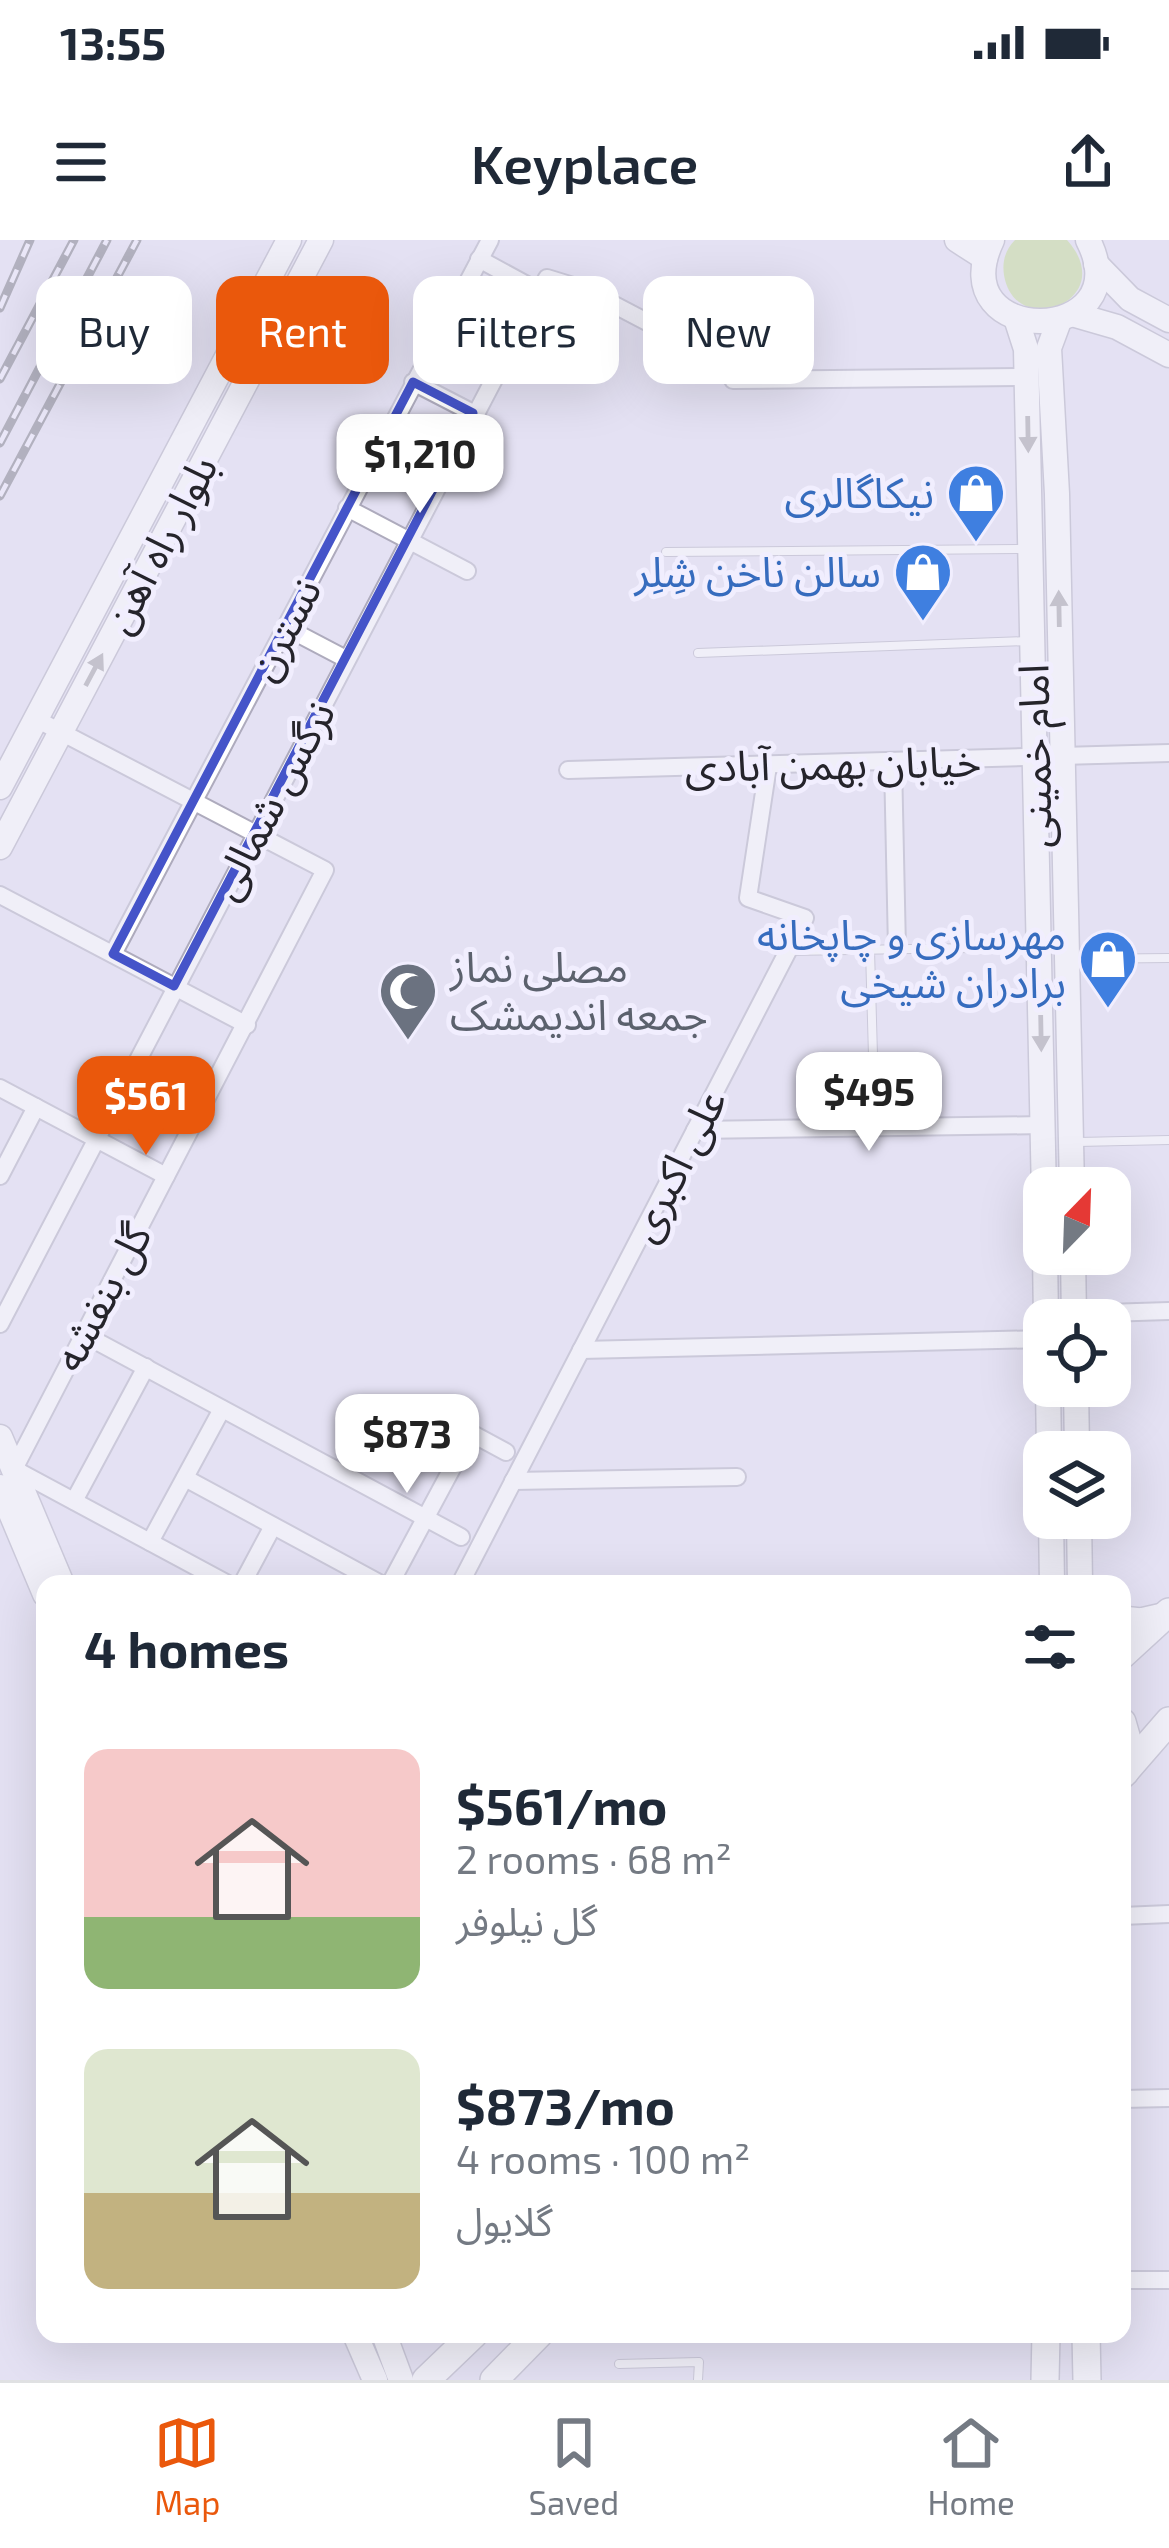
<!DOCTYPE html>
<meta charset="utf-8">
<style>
:root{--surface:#fff;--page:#f6f6f7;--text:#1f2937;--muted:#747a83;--line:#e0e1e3;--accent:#ea580c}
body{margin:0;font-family:"Exo 2","Noto Sans Arabic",sans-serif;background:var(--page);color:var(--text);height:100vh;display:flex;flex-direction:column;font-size:45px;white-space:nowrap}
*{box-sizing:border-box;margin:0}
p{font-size:39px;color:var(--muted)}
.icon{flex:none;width:66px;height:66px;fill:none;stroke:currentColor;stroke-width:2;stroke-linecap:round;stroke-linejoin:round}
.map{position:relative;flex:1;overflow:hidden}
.side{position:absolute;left:36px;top:1335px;width:1095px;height:768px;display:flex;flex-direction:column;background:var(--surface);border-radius:24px;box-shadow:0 12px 48px #0002}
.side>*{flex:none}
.guide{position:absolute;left:36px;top:36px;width:1098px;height:108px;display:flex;gap:24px}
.needle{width:78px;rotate:23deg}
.controls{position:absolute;left:1023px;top:927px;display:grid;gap:24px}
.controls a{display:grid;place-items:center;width:108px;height:108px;border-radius:24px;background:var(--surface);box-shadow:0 12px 48px #0002;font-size:60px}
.price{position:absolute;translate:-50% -102px;padding:0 27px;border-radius:24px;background:#fff;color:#222;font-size:39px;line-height:78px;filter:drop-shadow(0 3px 6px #0008)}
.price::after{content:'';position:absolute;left:50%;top:72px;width:36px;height:27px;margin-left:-18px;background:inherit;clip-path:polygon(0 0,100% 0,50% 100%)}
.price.selected{background:var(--accent);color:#fff}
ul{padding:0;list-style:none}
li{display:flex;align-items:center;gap:36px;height:300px;padding:0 48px}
li span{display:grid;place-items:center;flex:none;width:336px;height:240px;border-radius:24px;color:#555}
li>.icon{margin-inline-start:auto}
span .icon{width:144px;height:144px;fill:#fffc;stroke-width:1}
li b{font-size:51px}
h2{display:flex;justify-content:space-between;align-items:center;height:144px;padding:0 48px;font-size:51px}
.pill{padding:0 42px;border-radius:24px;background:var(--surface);box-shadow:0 12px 48px #0002;font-size:42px;line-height:108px}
.pill.selected{background:var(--accent);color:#fff}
.status{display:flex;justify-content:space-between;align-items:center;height:84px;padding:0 60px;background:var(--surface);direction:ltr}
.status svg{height:33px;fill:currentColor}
header{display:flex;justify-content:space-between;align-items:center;height:156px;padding:0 48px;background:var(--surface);font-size:54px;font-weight:600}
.menu{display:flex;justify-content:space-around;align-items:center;height:168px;border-top:3px solid var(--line);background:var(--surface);font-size:33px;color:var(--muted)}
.menu a{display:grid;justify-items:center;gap:6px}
.menu .selected{color:var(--accent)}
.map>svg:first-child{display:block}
.green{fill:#c1da8f}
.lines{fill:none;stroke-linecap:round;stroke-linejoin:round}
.lane-casing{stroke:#aeabbd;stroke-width:10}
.street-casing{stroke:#aeabbd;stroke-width:20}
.secondary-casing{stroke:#aeabbd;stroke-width:27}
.primary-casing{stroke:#aeabbd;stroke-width:30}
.lane{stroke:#fff;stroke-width:8}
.street{stroke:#fff;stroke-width:16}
.secondary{stroke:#fff;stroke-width:24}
.primary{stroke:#fff;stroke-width:27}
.rail-casing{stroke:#777581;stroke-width:9}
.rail{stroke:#f1eefe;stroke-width:4.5;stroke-dasharray:14;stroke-linecap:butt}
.oneway{fill:#9d9ca0}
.marked{fill:none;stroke:#4554c9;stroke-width:9;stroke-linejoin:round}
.labels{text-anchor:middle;stroke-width:10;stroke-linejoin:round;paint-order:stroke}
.shop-label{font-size:42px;fill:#366cbe;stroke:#f1eefe;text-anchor:end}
.street-label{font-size:42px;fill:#25242b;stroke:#f1eefe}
.worship-label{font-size:42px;fill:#5b616d;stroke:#f1eefe;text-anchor:start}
</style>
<div class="status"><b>13:55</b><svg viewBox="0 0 49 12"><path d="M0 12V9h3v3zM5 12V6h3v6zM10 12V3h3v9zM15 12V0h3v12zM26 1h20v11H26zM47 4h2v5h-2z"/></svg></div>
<header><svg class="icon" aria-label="menu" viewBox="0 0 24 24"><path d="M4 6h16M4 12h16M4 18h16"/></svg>Keyplace<svg class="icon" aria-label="share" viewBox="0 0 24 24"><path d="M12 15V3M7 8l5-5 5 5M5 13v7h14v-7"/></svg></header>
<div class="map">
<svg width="1169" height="2140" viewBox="0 0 1169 2140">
<rect width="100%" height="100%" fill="#e4e1f3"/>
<path class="green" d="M 1015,0 L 1067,0 C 1121,60 1015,102 1004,35 C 1002,22 1005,10 1015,0 Z"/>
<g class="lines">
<g class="lane-casing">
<g id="lane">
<polyline points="666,312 1025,309"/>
<polyline points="698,413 1027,401"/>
<polyline points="870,710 875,886"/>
<polyline points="790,711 1033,707"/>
<polyline points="1074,719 1169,718"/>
<polyline points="1078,902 1169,900"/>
<polyline points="619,2124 699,2122 698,2140"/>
</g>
</g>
<g class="street-casing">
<g id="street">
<polyline points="479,19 538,51"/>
<polyline points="733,140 1027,137"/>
<polyline points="413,142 473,173"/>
<polyline points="347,268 467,331"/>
<polyline points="285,387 346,419"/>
<polyline points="36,479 325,630 14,1229 228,1344"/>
<polyline points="893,522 897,709"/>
<polyline points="568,530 1169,513"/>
<polyline points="0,655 247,785"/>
<polyline points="113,714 490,0"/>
<polyline points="0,848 166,936"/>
<polyline points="695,890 1043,885"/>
<polyline points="0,936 36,867"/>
<polyline points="1074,1074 1169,1071"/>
<polyline points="0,1084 547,38 586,50 708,114"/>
<polyline points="83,1094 461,1297"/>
<polyline points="581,1110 1044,1099"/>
<polyline points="419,1165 506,1212"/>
<polyline points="185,1238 381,1344"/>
<polyline points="513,1241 737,1237"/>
<polyline points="74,1261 146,1127"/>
<polyline points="150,1302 222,1169"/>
<polyline points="242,1344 273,1286"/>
<polyline points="390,1344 471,1193"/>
<polyline points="460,1344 805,678 748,658 768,526"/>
<polyline points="1122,1676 1169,1674"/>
<polyline points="1122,1859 1169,1858"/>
<polyline points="1122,2040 1169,2040"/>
</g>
</g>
<g class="secondary-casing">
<g id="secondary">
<polyline points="957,0 985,18"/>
<path d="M 992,0 C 940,110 1142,106 1088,0"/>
<polyline points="1096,24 1130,59 1169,80"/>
<polyline points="1072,74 1117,87 1169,115"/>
<polyline points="1016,78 1026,109 1044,955"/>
<polyline points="1059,81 1049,108 1057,254 1072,948"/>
<polyline points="0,547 289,0"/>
<polyline points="0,607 321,0"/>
<polyline points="1045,1014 1046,1080"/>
<polyline points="1073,1014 1074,1080"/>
<polyline points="1048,1146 1049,1212"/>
<polyline points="1076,1146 1077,1212"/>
<polyline points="0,1197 62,1344"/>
<polyline points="0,1247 45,1354"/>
<polyline points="1051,1278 1052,1344"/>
<polyline points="1079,1278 1080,1344"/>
<polyline points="355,2094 375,2140"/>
<polyline points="384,2094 401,2140"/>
</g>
</g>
<g class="primary-casing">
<g id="primary">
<polyline points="1122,1380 1141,1382 1163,1377"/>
<polyline points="1122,1415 1169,1372"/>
<polyline points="1122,1482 1130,1510 1125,1532"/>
<polyline points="1122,1535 1169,1481"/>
<polyline points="1086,2094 1087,2140"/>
<polyline points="426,2140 474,2094"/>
<polyline points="494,2140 539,2094"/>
<polyline points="1045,2140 1046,2094"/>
</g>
</g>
<use href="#lane" class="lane"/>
<use href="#street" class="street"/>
<use href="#secondary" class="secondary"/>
<use href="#primary" class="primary"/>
<g class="rail-casing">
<g id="rail">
<polyline points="0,68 30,0"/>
<polyline points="0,139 74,0"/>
<polyline points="0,203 107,0"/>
<polyline points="0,256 137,0"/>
</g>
</g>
<use href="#rail" class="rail"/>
</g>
<defs><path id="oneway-solid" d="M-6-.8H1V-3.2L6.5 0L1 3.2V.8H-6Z" transform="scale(3)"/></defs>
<g class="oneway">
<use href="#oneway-solid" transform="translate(1028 194) rotate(89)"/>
<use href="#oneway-solid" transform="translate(1059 369) rotate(-91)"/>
<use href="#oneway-solid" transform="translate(94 430) rotate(-62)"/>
<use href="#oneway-solid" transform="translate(1041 793) rotate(89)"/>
</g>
<path d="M0 0H1169V2140H0ZM 413,142 L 473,173 L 174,746 L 113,714 Z" fill="#e4e1f3" fill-opacity=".55" fill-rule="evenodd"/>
<path class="marked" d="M 413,142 L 473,173 L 174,746 L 113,714 Z"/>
<defs>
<g id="shop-pin" transform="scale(3)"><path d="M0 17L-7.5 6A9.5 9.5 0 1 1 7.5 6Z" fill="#3f7fe0" stroke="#f1eefe"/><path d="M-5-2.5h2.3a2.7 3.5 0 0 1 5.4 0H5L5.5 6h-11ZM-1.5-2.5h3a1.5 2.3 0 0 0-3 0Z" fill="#fff"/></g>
<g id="mosque-pin" transform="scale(3)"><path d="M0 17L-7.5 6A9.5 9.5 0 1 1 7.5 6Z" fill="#6b7280" stroke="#f1eefe"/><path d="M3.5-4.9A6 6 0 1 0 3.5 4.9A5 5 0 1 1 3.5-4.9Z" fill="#fff"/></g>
</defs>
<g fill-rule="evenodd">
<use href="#shop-pin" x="976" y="253"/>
<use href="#shop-pin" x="923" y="332"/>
<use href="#shop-pin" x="1108" y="719"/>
<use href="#mosque-pin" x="408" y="751"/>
</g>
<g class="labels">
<g class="shop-label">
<text x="934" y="268">نیکاگالری</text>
<text x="881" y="347">سالن ناخن شِلِر</text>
<text x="1066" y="710">مهرسازی و چاپخانه<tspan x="1066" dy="48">برادران شیخی</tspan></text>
</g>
<g class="street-label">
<text transform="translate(160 304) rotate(-62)" y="15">بلوار راه آهن</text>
<text transform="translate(284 389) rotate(-62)" y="15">نسترن</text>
<text transform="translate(1035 516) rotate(-91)" y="15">امام خمینی</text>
<text transform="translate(833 524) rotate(-1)" y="15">خیابان بهمن آبادی</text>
<text transform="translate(272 560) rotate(-62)" y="15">نرگس شمالی</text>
<text transform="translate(677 925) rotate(-63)" y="15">علی اکبری</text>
<text transform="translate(102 1057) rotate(-62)" y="15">گل بنفشه</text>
</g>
<g class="worship-label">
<text x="450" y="742">مصلی نماز<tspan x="450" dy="48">جمعه اندیمشک</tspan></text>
</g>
</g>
</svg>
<div class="controls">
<a><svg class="needle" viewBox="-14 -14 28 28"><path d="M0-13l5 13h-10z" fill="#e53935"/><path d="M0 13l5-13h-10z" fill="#747a83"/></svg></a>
<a><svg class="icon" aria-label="locate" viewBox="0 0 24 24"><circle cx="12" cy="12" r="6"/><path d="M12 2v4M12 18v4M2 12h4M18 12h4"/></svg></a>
<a><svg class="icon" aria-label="layers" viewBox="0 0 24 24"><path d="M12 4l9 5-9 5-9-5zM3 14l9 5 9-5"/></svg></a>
</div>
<b class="price" style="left:420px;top:276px">$1,210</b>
<b class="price" style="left:869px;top:914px">$495</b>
<b class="price selected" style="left:146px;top:918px">$561</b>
<b class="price" style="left:407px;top:1256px">$873</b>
<div class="guide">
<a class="pill">Buy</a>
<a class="pill selected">Rent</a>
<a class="pill">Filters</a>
<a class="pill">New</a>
</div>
<section class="side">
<h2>4 homes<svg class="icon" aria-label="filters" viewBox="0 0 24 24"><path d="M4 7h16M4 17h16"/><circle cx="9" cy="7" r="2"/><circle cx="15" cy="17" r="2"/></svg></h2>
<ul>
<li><span style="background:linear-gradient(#f6c9c9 70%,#8fb573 0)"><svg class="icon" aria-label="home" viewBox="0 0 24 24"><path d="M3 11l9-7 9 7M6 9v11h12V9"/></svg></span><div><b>$561/mo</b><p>2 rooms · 68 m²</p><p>گل نیلوفر</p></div></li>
<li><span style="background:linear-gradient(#dfe7d0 60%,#c2b280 0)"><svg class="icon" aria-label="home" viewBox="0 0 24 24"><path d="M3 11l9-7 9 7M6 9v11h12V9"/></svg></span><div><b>$873/mo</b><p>4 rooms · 100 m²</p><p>گلایول</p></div></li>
</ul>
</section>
</div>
<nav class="menu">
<a class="selected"><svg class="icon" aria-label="map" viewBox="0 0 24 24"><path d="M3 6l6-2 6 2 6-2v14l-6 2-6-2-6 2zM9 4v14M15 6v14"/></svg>Map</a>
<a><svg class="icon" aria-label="saved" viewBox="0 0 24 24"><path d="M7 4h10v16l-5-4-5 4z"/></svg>Saved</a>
<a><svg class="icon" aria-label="home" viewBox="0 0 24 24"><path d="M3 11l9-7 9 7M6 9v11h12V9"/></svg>Home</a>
</nav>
